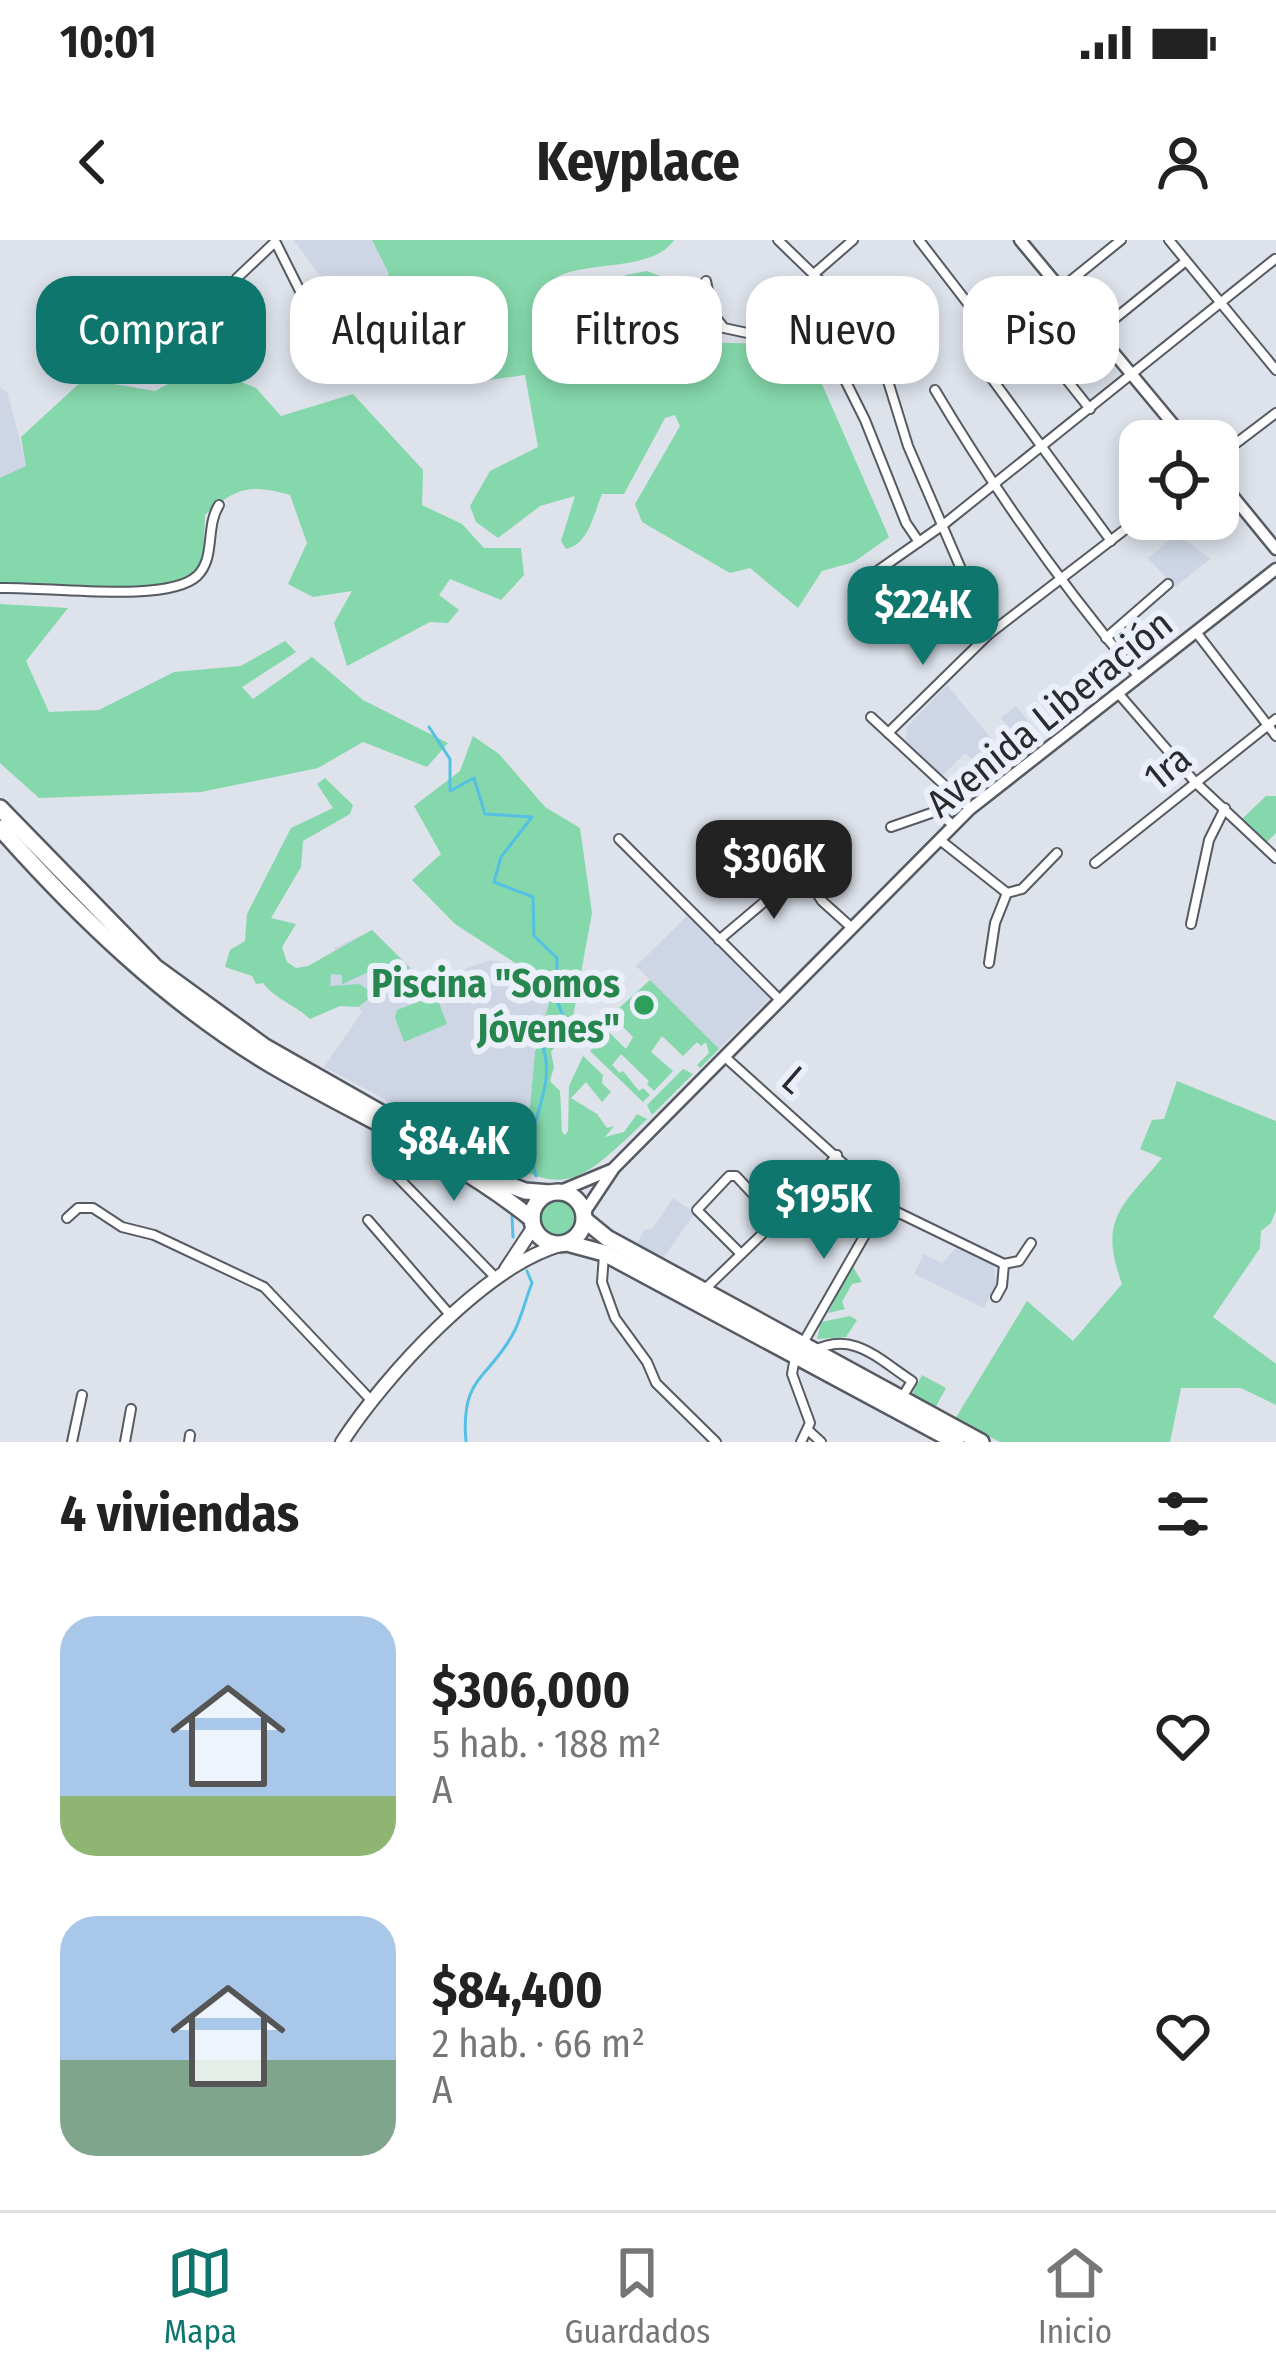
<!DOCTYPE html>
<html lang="es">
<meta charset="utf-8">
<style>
:root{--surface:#fff;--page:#f6f6f6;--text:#222;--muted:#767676;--line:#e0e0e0;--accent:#0f766e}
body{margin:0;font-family:"Fira Sans Condensed",sans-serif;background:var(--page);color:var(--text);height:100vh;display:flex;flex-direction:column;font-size:45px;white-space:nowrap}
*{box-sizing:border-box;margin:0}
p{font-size:39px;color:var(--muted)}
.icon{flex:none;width:66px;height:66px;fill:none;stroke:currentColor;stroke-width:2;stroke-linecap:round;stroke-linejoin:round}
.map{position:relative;height:1202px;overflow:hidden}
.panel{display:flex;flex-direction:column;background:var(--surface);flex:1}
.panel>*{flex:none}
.banner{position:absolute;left:36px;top:36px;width:1206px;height:108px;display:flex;gap:24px}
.tools{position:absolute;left:1119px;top:180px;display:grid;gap:24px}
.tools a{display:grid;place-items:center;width:120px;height:120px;border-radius:24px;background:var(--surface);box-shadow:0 6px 18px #0003;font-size:60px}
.price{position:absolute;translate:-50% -102px;padding:0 27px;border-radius:24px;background:var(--accent);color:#fff;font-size:39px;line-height:78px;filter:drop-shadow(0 3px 6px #0008)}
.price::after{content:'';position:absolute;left:50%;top:72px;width:36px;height:27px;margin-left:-18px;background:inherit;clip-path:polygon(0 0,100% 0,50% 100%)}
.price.current{background:#222;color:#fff}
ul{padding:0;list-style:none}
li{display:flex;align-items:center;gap:36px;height:300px;padding:0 60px}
li span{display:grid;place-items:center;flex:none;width:336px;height:240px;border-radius:36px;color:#555}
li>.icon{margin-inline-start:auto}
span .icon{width:144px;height:144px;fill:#fffc;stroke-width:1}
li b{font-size:51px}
h2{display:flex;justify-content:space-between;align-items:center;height:144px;padding:0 60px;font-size:51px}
.tag{padding:0 42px;border-radius:36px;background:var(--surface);box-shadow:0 6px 18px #0003;font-size:42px;line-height:108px}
.tag.current{background:var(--accent);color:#fff}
.status{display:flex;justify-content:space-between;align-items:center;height:84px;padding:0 60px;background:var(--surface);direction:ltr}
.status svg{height:33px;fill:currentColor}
header{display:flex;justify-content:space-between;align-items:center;height:156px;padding:0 60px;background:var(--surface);font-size:54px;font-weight:700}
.tabs{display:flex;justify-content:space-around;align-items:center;height:168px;border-top:3px solid var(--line);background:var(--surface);font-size:33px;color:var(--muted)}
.tabs a{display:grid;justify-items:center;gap:6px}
.tabs .current{color:var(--accent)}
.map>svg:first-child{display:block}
.built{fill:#ced6e5}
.green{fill:#85d8ab}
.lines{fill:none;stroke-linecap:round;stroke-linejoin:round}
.stream{stroke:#54c1e4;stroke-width:3}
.street-casing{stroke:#565a62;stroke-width:12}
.secondary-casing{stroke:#565a62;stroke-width:15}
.primary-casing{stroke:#565a62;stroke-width:16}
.highway-casing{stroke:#565a62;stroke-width:20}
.street{stroke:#fff;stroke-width:8}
.secondary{stroke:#fff;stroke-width:10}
.primary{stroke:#fff;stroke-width:12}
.highway{stroke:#fff;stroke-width:15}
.leisure-dot{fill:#2e9e5b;stroke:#eaeff9;stroke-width:4.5}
.labels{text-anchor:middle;stroke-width:12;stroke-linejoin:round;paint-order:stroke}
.street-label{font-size:39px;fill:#292b2f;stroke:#eaeff9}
.leisure-label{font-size:39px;font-weight:bold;fill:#27864d;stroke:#eaeff9;text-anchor:end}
</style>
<div class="status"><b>10:01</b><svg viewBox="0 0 49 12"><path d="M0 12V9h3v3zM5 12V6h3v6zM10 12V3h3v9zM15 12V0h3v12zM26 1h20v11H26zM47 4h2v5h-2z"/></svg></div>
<header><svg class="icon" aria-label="back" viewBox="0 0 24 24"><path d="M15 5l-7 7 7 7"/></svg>Keyplace<svg class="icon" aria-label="person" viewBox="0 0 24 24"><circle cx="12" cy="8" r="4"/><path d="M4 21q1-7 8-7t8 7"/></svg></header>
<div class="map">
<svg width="1276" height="1202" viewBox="0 0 1276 1202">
<rect width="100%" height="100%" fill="#dde2eb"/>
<g class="built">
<polygon points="294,0 372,0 389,34 346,73"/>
<polygon points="0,148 7,152 27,226 0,238"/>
<polygon points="1177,294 1210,319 1175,347 1148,318"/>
<polygon points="947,445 1015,527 995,542 965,513 941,537 905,503 907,487"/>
<polygon points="1016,466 1045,502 1031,514 1001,478"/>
<polygon points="688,675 771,757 719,809 636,726"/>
<polygon points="372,690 426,742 491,720 520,726 549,763 535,812 529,877 467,903 324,827 362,772 342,747 330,746 330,734 341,735 334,708"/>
<polygon points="673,958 695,973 661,1021 635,1007 644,990 653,988"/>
<polygon points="959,1005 994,1024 996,1044 984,1068 914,1034 924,1014 942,1023"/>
</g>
<g class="green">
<path d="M 372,0 L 674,0 C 654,31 589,21 559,36 C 556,37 547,48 545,50 L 548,70 L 572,74 L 603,69 L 626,35 L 647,31 L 670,40 L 657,59 L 633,69 L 633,80 L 648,101 L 778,104 L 811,119 L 889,297 L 854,322 L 822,331 L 798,368 L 750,328 L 730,333 L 642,282 L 635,264 L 680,186 L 675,175 L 665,178 L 624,254 L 602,254 C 593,275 589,304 566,309 L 561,301 L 575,256 L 540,266 L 498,298 L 476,282 L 470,266 L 490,231 L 538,207 L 525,135 L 475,142 L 457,84 L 375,87 L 346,73 L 389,34 Z"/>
<path d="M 201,126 L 256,148 L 281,176 L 353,154 L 423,230 L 422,265 L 462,284 L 484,308 L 521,308 L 524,335 L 501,360 L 450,339 L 439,355 L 459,370 L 448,383 L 430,382 L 347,426 L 334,383 L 352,351 L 313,357 L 288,344 L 307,303 L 290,255 C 251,244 236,247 205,275 L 203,323 C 170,367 51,342 0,345 L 0,238 L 26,226 L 21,197 L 84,139 L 155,151 Z"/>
<polygon points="0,364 68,368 26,421 49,472 99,470 174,432 241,426 285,401 296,412 242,447 253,459 312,417 363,460 448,503 427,527 363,502 318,528 201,552 39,558 0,523"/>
<path d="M 473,496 L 499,514 L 545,567 L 580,588 L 592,673 L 572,782 L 551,812 L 554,827 L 550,841 L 560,851 L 562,892 L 565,895 L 568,891 L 569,846 L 583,816 L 603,835 L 602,843 L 611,852 L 602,862 L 586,842 L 571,858 L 597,874 L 607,888 L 614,886 L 605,897 L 624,892 L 637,874 L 647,879 C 567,957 564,954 467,903 L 529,877 L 535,812 L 549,763 L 520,726 L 455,684 L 412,640 L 441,614 L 414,566 L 460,531 Z"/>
<path d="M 325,538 L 353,565 L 350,574 L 303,601 L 301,627 L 271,678 L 296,684 L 282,707 L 287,722 L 296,728 L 308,726 L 372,690 L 410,728 L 403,732 L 387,724 L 342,744 L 342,735 L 331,734 L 330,746 L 359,744 L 375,754 L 358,767 L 340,766 L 310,779 C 295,765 275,759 263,743 L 256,744 L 252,736 L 225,727 L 230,710 L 245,701 L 247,674 L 291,588 L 333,568 L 317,544 Z"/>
<polygon points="1266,556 1276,556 1276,593 1267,602 1242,579"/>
<polygon points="650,740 719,809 700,828 697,825 709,813 706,802 701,806 697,802 683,816 662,796 651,812 673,831 654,851 647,844 649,841 621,814 612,825 620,833 623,831 639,851 643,848 650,855 643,862 590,811 608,791 626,809 633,797 614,778 585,801 579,790 609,768 618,769"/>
<polygon points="436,755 447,784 404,802 395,778 397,770"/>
<polygon points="683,829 693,834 652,875 647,865"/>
<path d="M 1177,841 L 1276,881 L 1276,970 L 1271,983 L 1261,991 L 1260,1008 L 1213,1077 L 1276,1124 L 1276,1165 L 1241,1148 L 1181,1148 L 1170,1202 L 1000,1202 L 955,1179 L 1027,1061 L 1073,1101 L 1122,1044 C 1098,978 1122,967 1162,918 L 1140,909 L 1152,880 L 1164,879 Z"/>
<circle cx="558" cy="978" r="21"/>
<polygon points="852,1025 862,1042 852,1044 842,1062 845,1069 828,1073"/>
<polygon points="850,1076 857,1080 846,1097 817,1099 821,1082"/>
<polygon points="922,1135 946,1148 934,1170 910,1158"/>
</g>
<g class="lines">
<g class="stream">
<path d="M 429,487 L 450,519 L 450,551 L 474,538 L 485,574 L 532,577 L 501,617 L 494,642 L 533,657 L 534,696 L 557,718 L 556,758 L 564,779 L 543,807 C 558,855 519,885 536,936"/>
<polyline points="512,976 513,997"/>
<path d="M 466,1202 C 460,1134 490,1140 515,1090 C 522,1075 526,1058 532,1043 L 527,1031"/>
</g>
<g class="street-casing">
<g id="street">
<polyline points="778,0 843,63 883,125 908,206 989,394"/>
<polyline points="919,0 996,100"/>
<polyline points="1169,0 1276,130"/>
<polyline points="275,1 301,53"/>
<polyline points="815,33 853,0"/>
<polyline points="706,41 713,74 724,88 789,102 841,132 865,180 906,283 919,302"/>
<polyline points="232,49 237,38 274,3"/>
<polyline points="1020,81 1090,169"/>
<polyline points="1097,93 1186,21"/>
<path d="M 935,150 C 995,251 1063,347 1139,437"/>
<polyline points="1218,217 1276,173"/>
<polyline points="1111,301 976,117 1121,0"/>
<polyline points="873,334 943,285 1275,19"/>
<path d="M 0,348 C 44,346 167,364 197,336 C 216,318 205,287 219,265"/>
<polyline points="1196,392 1276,496"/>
<polyline points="1106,398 1168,344"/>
<polyline points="1118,453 1195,542 1276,618"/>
<polyline points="871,477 970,569"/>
<polyline points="888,493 989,394 1140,278"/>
<polyline points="891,587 937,571 954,586"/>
<polyline points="619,599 781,761"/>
<polyline points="940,600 1007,653"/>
<polyline points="791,614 822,661 852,688"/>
<polyline points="1095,623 1276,479"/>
<polyline points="1191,684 1209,600 1225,568"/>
<polyline points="719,700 802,630"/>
<polyline points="989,723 995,683 1007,653 1022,649 1057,613"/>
<polyline points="725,817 897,972 1004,1024"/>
<polyline points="393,893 381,920 496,1038"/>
<polyline points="67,978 78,968 93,968 122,987 154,995 264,1047 370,1159"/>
<polyline points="368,980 451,1076"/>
<polyline points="741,1014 697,970 729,936 736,936 777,980"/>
<polyline points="604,1015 602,1042 615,1078 647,1122 656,1143 716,1202"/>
<polyline points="704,1050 810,948 837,915"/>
<polyline points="996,1057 1002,1046 1004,1024 1019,1021 1031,1003"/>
<path d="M 813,1111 C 853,1090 878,1119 912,1141 L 901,1159"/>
<polyline points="809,1191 821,1202"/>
<polyline points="72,1202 82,1155"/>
<polyline points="125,1202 131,1169"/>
<polyline points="189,1202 190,1195"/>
<polyline points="801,1202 810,1183 792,1134 795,1117 885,960"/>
</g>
</g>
<g class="secondary-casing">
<g id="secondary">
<polyline points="1020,0 1187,201"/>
<polyline points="1218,238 1276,309"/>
<polyline points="558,952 611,930"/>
<polyline points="584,973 614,928 970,569 1276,329"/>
</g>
</g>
<g class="primary-casing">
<g id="primary">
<polyline points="506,1029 533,988"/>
<path d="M 342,1202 C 385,1136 484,1027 560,1005"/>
</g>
</g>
<g class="highway-casing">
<g id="highway">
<polyline points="0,568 155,727 265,807 504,943 525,951 550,953"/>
<path d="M 0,588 C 79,677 168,763 270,824 C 356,875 453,915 532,979"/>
<circle cx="558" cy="978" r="26"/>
<polyline points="585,980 607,998 981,1202"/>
<polyline points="567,1003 604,1013 956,1202"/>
</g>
</g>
<use href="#street" class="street"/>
<use href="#secondary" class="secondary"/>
<use href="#primary" class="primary"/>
<use href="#highway" class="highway"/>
</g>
<circle class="leisure-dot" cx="644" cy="765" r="12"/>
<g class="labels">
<g class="street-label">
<text transform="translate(1049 473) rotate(-39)" y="14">Avenida Liberación</text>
<text transform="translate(1167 527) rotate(-39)" y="14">1ra</text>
<text transform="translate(795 839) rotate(41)" y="14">L</text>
</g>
<g class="leisure-label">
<text x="620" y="757">Piscina "Somos<tspan x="620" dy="45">Jóvenes"</tspan></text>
</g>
</g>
</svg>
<div class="tools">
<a><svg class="icon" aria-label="locate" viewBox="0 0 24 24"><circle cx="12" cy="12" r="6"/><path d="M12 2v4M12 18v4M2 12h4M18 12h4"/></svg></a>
</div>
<b class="price" style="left:923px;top:428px">$224K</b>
<b class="price current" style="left:774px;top:682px">$306K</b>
<b class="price" style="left:454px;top:964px">$84.4K</b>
<b class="price" style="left:824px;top:1022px">$195K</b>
<div class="banner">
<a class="tag current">Comprar</a>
<a class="tag">Alquilar</a>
<a class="tag">Filtros</a>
<a class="tag">Nuevo</a>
<a class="tag">Piso</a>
</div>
</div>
<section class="panel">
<h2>4 viviendas<svg class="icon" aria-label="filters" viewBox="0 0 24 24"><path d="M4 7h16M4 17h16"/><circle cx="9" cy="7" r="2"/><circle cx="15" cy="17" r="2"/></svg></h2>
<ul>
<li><span style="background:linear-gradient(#a9c7e8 75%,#8fb573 0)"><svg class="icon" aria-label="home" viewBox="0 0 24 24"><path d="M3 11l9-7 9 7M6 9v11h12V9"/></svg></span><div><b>$306,000</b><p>5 hab. · 188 m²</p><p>A</p></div><svg class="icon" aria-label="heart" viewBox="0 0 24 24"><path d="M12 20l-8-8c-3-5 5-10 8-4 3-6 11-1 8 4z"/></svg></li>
<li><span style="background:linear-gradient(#a9c7e8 60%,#7fa58c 0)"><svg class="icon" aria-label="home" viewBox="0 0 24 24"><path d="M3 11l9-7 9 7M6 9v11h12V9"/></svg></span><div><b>$84,400</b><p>2 hab. · 66 m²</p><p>A</p></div><svg class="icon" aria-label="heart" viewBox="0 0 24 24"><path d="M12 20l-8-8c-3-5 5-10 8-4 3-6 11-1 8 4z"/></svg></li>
</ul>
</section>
<nav class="tabs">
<a class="current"><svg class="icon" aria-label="map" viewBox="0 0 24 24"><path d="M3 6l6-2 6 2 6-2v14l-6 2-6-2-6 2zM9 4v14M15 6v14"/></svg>Mapa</a>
<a><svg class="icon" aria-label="saved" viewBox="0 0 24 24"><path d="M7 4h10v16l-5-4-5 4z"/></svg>Guardados</a>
<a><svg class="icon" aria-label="home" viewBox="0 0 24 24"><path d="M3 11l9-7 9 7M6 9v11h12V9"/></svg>Inicio</a>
</nav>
